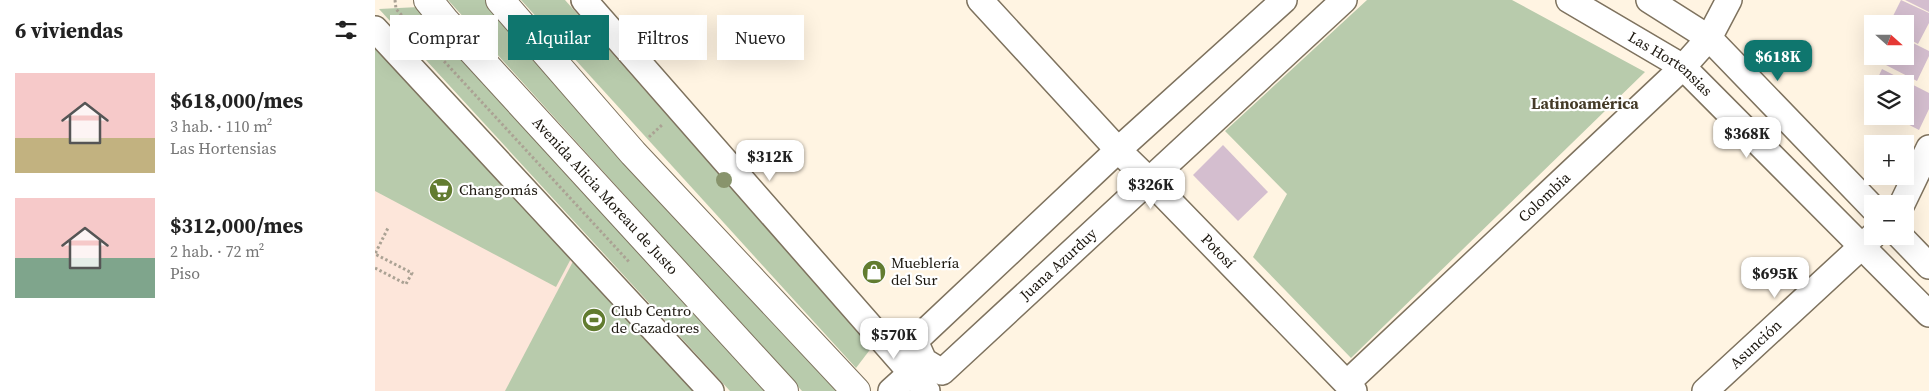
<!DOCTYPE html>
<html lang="es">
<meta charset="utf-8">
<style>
:root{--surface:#fff;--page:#f2f2f2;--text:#222;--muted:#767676;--accent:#0f766e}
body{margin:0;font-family:"Source Serif 4",serif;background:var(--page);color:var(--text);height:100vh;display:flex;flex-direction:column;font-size:19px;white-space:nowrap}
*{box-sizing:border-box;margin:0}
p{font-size:16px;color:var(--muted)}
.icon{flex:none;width:28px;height:28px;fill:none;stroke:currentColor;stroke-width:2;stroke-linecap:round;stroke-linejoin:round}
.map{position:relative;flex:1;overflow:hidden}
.side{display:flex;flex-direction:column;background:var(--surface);width:375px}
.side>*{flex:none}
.banner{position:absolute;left:15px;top:15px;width:475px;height:45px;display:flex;gap:10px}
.needle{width:32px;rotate:111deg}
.controls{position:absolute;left:1489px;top:15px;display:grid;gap:10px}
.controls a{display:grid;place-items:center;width:50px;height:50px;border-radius:0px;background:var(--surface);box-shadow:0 5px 20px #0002;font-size:25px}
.price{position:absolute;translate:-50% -42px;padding:0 11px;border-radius:10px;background:#fff;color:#222;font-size:16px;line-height:32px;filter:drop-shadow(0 1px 2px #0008)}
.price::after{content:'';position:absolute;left:50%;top:30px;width:15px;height:11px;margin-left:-8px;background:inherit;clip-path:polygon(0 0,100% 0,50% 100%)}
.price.current{background:var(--accent);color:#fff}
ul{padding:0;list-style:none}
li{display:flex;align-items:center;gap:15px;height:125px;padding:0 15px}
li span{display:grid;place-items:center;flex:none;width:140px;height:100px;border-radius:0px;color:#555}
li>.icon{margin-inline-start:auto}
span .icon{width:60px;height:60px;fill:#fffc;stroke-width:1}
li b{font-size:21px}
h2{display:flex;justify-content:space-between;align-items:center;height:60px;padding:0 15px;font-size:21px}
.chip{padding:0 18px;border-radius:0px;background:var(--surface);box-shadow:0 5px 20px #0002;font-size:18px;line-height:45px}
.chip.current{background:var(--accent);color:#fff}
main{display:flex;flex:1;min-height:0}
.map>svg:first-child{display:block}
.commercial{fill:#fde6da}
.green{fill:#b8cbac}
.building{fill:#d4becf}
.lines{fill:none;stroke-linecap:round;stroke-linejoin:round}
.minor-casing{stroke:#7e725e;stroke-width:28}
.primary-casing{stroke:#7e725e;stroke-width:30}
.path{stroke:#aba294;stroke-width:3;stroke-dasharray:2.5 2.5;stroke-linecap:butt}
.minor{stroke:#fff;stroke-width:25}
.primary{stroke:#fff;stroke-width:28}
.tree{fill:#88946c}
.labels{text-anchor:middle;stroke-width:4.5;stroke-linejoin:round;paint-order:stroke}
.street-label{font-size:15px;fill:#1b160e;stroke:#fff}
.poi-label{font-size:15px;fill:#1b160e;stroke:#fff;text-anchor:start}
.neighbourhood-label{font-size:16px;font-weight:bold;fill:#453b28;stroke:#fff}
</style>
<main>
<section class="side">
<h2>6 viviendas<svg class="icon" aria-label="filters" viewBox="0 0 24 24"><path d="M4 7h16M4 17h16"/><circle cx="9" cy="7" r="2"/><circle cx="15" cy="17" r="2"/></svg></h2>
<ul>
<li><span style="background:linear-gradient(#f6c9c9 65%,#c2b280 0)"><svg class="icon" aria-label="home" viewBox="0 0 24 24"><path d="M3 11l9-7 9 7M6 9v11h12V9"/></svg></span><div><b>$618,000/mes</b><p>3 hab. · 110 m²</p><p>Las Hortensias</p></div></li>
<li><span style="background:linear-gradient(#f6c9c9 60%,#7fa58c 0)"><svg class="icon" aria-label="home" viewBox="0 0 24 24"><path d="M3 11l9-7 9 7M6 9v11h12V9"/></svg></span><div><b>$312,000/mes</b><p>2 hab. · 72 m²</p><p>Piso</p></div></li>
</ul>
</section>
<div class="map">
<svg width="1554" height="391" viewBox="0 0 1554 391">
<rect width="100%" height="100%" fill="#fff4e2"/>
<polygon class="commercial" points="0,57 203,261 133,391 0,391"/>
<g class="green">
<polygon points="73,0 117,0 471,391 427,391"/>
<polygon points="146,0 190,0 497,347 481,368"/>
<polygon points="992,0 1137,0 1270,72 976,358 878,257 912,194 850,131"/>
<polygon points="44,7 397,391 355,391 4,9"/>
<polygon points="0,46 199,253 181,287 0,191"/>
<polygon points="204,250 336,391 130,391"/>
</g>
<g class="building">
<polygon points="1526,0 1554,13 1554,23 1543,44 1530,37 1530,24 1514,24"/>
<polygon points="1530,0 1554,0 1554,12"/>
<polygon points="1530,39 1554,51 1554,56 1542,81 1509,64 1513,56 1530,56"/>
<polygon points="1507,69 1554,93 1554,109 1544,130 1517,116 1530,116 1530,84 1500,84"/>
<polygon points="1498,88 1498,100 1493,98"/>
<polygon points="848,145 893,192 863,221 818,175"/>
</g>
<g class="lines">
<g class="minor-casing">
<g id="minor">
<polyline points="209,0 552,391"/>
<path id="s1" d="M 605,0 L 743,150 L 775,181 L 979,391"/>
<path id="s2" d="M 909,0 L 743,150 L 540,341 L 549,361 L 567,372 L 969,0"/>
<path id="s3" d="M 1194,0 L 1308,67 L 1554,314"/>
<polyline points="1274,0 1334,38 1498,208"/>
<polyline points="0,29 336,391"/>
<polyline points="1527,204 1554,148"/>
<polyline points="1525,236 1554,266"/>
<path id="s4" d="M 972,383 L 1308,67 L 1334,38 L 1354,0"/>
<polyline points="516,391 547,363"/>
<path id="s5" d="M 1330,391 L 1498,236"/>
</g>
</g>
<g class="primary-casing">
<g id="primary">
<path id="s6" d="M 53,0 L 71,22 L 409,391"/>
<polyline points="125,0 258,153 481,391"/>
</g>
</g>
<g class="path">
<polyline points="20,0 21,9 255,263"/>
<polyline points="274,137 288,124"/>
<polyline points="0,268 31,284 37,273 0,254 13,228"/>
</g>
<use href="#minor" class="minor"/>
<use href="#primary" class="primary"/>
</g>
<circle class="tree" cx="349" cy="180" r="8"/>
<defs>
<g id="supermarket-disc" transform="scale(1.25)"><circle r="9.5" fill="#627c30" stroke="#fff"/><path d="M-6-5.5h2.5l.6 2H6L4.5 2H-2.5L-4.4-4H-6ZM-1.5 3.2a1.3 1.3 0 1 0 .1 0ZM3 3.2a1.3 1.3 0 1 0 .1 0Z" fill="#fff"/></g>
<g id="shop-disc" transform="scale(1.25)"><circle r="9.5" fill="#627c30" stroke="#fff"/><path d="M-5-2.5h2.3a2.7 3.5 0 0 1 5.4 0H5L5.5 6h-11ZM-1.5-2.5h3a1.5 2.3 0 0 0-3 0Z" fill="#fff"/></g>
<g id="stadium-disc" transform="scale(1.25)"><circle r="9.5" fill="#627c30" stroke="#fff"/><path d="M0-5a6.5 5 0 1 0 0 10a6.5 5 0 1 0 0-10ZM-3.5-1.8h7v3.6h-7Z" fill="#fff"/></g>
</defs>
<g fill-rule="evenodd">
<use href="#supermarket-disc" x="66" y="190"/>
<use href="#shop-disc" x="499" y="272"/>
<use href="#stadium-disc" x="219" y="320"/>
</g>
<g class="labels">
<g class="street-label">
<text dy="5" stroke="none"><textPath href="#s3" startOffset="120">Las Hortensias</textPath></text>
<text dy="5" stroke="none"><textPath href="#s6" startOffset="264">Avenida Alicia Moreau de Justo</textPath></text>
<text dy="5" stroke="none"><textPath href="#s4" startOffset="271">Colombia</textPath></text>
<text dy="5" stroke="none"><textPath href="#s1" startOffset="346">Potosí</textPath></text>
<text dy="5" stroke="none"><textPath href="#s2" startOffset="704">Juana Azurduy</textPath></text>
<text dy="5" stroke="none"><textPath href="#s5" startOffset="69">Asunción</textPath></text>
</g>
<g class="poi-label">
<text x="84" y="195">Changomás</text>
<text x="516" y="268">Mueblería<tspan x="516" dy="17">del Sur</tspan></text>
<text x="236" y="316">Club Centro<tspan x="236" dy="17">de Cazadores</tspan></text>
</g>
<g class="neighbourhood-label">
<text x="1210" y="109">Latinoamérica</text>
</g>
</g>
</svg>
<div class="controls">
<a><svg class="needle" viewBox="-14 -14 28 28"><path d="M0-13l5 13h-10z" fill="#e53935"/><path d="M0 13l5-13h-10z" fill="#767676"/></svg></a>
<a><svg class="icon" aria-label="layers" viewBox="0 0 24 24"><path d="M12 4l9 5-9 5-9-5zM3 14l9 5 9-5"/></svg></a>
<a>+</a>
<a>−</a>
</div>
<b class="price current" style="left:1403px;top:82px">$618K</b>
<b class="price" style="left:1372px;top:159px">$368K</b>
<b class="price" style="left:395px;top:182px">$312K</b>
<b class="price" style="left:776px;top:210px">$326K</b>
<b class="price" style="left:1400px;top:299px">$695K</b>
<b class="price" style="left:519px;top:360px">$570K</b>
<div class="banner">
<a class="chip">Comprar</a>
<a class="chip current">Alquilar</a>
<a class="chip">Filtros</a>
<a class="chip">Nuevo</a>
</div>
</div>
</main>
